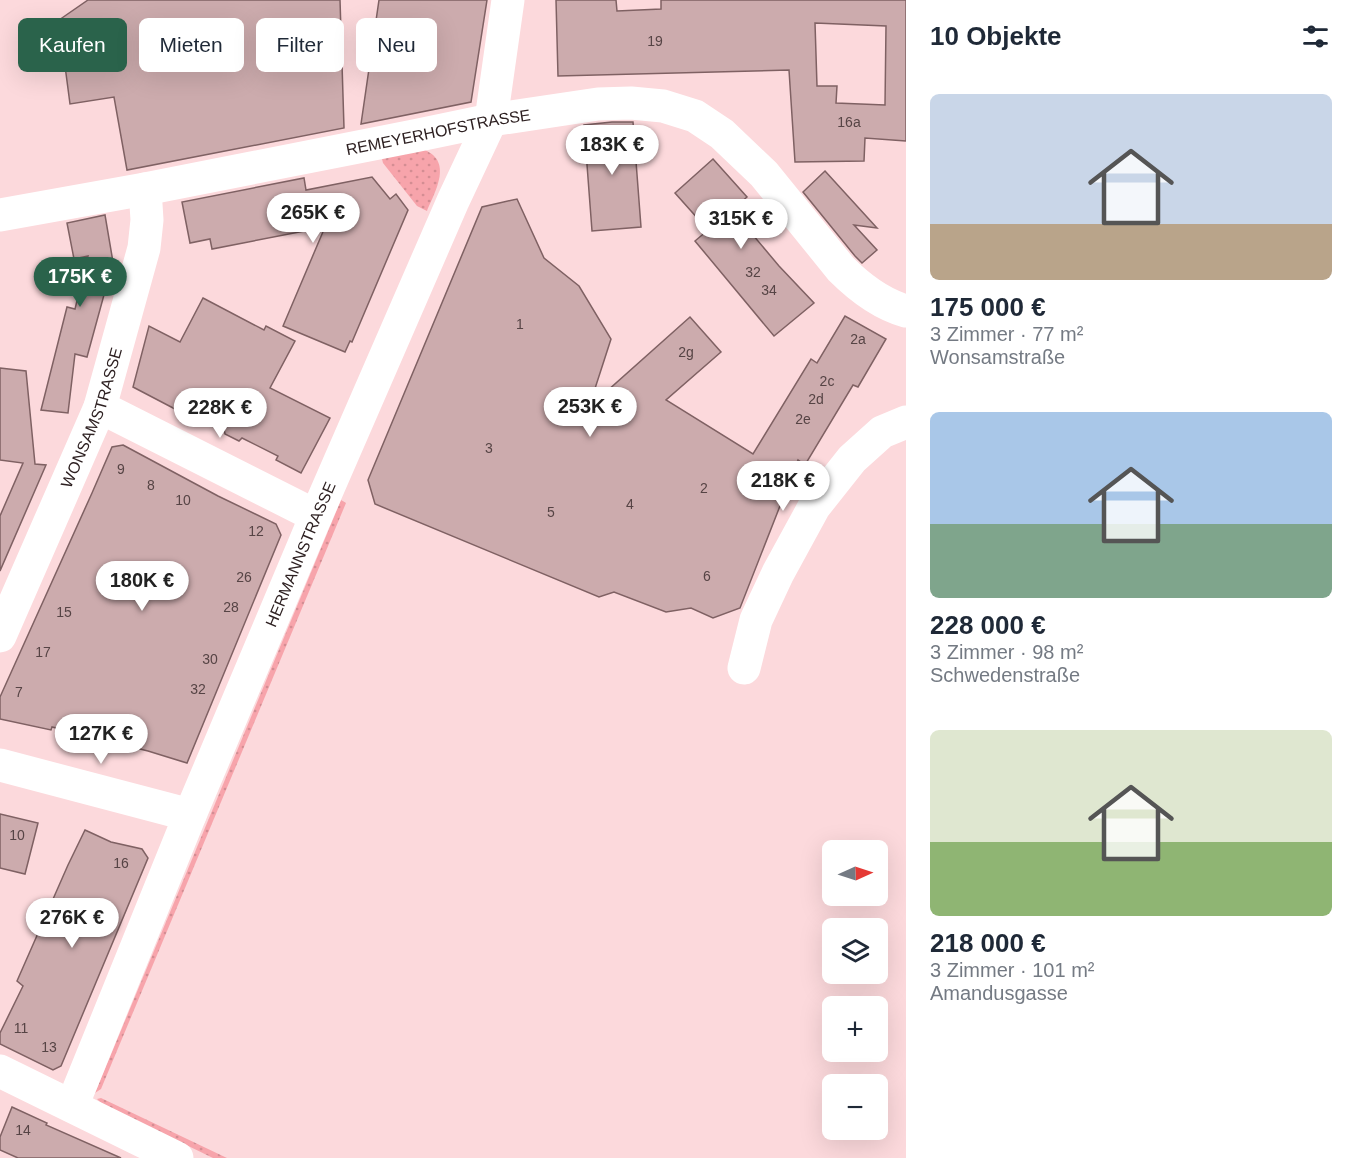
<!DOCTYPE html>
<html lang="de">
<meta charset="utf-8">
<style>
:root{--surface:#fff;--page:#f6f6f7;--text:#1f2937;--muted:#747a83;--accent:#2a634b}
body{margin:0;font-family:Helvetica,sans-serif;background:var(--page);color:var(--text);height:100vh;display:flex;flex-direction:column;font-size:22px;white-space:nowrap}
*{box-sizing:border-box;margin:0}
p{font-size:20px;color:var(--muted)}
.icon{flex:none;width:33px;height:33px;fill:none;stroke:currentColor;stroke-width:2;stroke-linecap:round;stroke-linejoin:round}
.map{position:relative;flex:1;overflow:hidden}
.panel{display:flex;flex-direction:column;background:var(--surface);width:450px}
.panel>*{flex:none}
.hud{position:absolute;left:18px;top:18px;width:570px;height:54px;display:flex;gap:12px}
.needle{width:39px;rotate:87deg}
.controls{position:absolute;left:822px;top:840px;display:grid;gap:12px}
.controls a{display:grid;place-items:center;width:66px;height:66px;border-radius:9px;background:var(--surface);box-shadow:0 6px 24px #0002;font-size:30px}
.price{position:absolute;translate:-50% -51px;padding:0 14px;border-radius:21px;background:#fff;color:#222;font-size:20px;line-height:39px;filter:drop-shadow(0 2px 3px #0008)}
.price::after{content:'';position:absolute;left:50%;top:36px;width:18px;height:14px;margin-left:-9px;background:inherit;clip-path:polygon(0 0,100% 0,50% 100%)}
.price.active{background:var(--accent);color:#fff}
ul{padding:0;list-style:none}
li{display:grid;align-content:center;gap:12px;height:318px;padding:0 24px}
li span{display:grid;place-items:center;height:186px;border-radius:9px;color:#555}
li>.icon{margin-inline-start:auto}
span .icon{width:108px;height:108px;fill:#fffc;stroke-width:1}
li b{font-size:26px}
h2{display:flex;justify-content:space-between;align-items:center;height:72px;padding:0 24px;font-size:26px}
.chip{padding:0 21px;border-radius:9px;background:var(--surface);box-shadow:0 6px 24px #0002;font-size:21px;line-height:54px}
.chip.active{background:var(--accent);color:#fff}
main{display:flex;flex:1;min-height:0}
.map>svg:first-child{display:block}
.grass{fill:url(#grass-dots)}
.building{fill:#ccabad;stroke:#7f6163;stroke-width:1.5;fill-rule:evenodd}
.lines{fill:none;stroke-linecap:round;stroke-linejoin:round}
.minor{stroke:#fff;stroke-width:33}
.labels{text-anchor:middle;stroke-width:4.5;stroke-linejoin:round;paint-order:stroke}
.number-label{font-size:14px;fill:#564445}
.street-label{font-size:16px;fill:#2e2122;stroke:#fcd9dc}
</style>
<main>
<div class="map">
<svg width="906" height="1158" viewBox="0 0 906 1158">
<defs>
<pattern id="grass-dots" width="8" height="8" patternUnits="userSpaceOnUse" patternTransform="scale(1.5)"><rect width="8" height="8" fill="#f7a4ab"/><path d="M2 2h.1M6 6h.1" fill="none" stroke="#d48d93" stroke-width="1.8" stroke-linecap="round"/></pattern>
</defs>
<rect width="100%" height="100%" fill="#fcd9dc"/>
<g class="grass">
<path d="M 419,148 C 454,158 437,188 427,211 L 417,206 L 383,163 L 381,155 Z"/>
<polygon points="341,500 346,503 101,1089 95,1093"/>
<polygon points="101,1098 227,1158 213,1158 102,1104 97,1099"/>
</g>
<g class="building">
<polygon points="88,0 340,0 344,128 127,170 114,97 70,104 59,20"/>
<polygon points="379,0 487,0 471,102 361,124"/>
<path d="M 556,0 L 616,0 L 617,11 L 661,9 L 661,0 L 906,0 L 906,141 L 865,138 L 864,161 L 795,162 L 789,70 L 558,76 ZM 815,23 L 886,26 L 885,105 L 836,103 L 837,86 L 817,86 Z"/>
<polygon points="612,122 633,122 641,227 592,231 584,125"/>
<polygon points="713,159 747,197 732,210 779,266 814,303 774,336 695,241 708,230 675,193"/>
<polygon points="825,171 877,228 854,225 877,250 862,263 855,256 803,192"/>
<polygon points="372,177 390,199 396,194 408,210 352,342 350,341 345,352 283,326 325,227 212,249 210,239 190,243 182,202 304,178 306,190"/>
<polygon points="517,199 544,258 579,286 611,339 589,407 690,317 721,352 666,400 753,454 811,359 817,363 845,316 886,339 858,387 853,385 805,465 798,460 740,608 713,618 691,608 666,612 614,592 599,597 375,504 368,480 482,207"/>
<polygon points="105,215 113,262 87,357 75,354 68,413 41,410 67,307 75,309 88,256 74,259 67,223"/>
<polygon points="203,298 264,330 266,326 295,341 270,388 330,418 301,473 276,460 278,456 242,438 239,441 225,434 224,429 191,412 189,415 175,409 133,387 149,326 180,342"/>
<polygon points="0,368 26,371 35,464 46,465 0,571 0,516 23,463 0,460"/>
<polygon points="123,445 218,496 276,524 281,535 187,763 148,751 52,727 51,730 0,719 0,697 92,493 112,447"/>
<polygon points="0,814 38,823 25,874 0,868"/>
<polygon points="85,830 111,842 142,849 148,858 61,1066 53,1070 0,1044 0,1033 23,986 17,981 68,865"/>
<polygon points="12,1107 47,1123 46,1125 121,1158 18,1158 0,1150 0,1137"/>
</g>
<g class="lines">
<g class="minor">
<path id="s1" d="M 0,215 L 145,189 L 414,136 L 491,120 L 598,104 L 631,103 L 663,106 L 695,116 L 722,134 L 764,174 L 841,269 C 859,287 881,304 906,311"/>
<polyline points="100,407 316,516"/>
<path id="s2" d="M 0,636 L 100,407 L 144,248 L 147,220 L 145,189"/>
<polyline points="744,668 756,620 778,573 814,507 852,459 882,432 906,422"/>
<polyline points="0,765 190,815"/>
<polyline points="0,1071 177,1158"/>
<path id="s3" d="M 72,1106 L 190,815 L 316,516 L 453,201 L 491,120 L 508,0"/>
</g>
</g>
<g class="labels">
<g class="number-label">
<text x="655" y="46">19</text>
<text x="849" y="127">16a</text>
<text x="753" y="277">32</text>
<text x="769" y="295">34</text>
<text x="520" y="329">1</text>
<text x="858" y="344">2a</text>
<text x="686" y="357">2g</text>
<text x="827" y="386">2c</text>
<text x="816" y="404">2d</text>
<text x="803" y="424">2e</text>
<text x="489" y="453">3</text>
<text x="121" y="474">9</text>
<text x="151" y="490">8</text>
<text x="704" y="493">2</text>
<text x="183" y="505">10</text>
<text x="630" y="509">4</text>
<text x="551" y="517">5</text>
<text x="256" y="536">12</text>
<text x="707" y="581">6</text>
<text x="244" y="582">26</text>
<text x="231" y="612">28</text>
<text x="64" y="617">15</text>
<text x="43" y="657">17</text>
<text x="210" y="664">30</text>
<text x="198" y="694">32</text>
<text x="19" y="697">7</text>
<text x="17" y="840">10</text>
<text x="121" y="868">16</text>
<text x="21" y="1033">11</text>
<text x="49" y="1052">13</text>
<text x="23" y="1135">14</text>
</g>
<g class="street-label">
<text dy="6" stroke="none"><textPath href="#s1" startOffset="446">REMEYERHOFSTRASSE</textPath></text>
<text dy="6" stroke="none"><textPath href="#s2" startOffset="237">WONSAMSTRASSE</textPath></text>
<text dy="6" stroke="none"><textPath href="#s3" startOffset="597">HERMANNSTRASSE</textPath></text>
</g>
</g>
</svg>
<div class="controls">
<a><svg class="needle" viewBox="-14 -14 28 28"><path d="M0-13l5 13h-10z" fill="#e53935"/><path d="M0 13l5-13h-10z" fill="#747a83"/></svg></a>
<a><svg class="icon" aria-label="layers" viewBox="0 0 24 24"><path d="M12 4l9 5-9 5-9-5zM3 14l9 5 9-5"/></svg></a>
<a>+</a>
<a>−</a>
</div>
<b class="price" style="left:612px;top:176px">183K €</b>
<b class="price" style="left:313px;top:244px">265K €</b>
<b class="price" style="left:741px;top:250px">315K €</b>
<b class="price active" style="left:80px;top:308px">175K €</b>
<b class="price" style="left:590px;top:438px">253K €</b>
<b class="price" style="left:220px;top:439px">228K €</b>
<b class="price" style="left:783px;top:512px">218K €</b>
<b class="price" style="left:142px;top:612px">180K €</b>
<b class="price" style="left:101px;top:765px">127K €</b>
<b class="price" style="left:72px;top:949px">276K €</b>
<div class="hud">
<a class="chip active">Kaufen</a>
<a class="chip">Mieten</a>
<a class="chip">Filter</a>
<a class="chip">Neu</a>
</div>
</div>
<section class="panel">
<h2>10 Objekte<svg class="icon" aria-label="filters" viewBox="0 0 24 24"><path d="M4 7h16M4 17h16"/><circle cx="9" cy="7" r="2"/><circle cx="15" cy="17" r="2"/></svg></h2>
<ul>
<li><span style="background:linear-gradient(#c9d6e8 70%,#b9a48a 0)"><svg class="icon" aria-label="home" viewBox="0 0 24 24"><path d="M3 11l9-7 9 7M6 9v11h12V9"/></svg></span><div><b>175 000 €</b><p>3 Zimmer · 77 m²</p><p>Wonsamstraße</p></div></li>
<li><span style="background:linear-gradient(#a9c7e8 60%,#7fa58c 0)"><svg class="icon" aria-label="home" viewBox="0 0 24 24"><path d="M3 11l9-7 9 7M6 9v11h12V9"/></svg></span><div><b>228 000 €</b><p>3 Zimmer · 98 m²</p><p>Schwedenstraße</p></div></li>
<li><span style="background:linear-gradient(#dfe7d0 60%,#8fb573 0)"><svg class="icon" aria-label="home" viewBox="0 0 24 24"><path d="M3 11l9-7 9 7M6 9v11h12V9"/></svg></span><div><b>218 000 €</b><p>3 Zimmer · 101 m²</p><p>Amandusgasse</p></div></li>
</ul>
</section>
</main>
